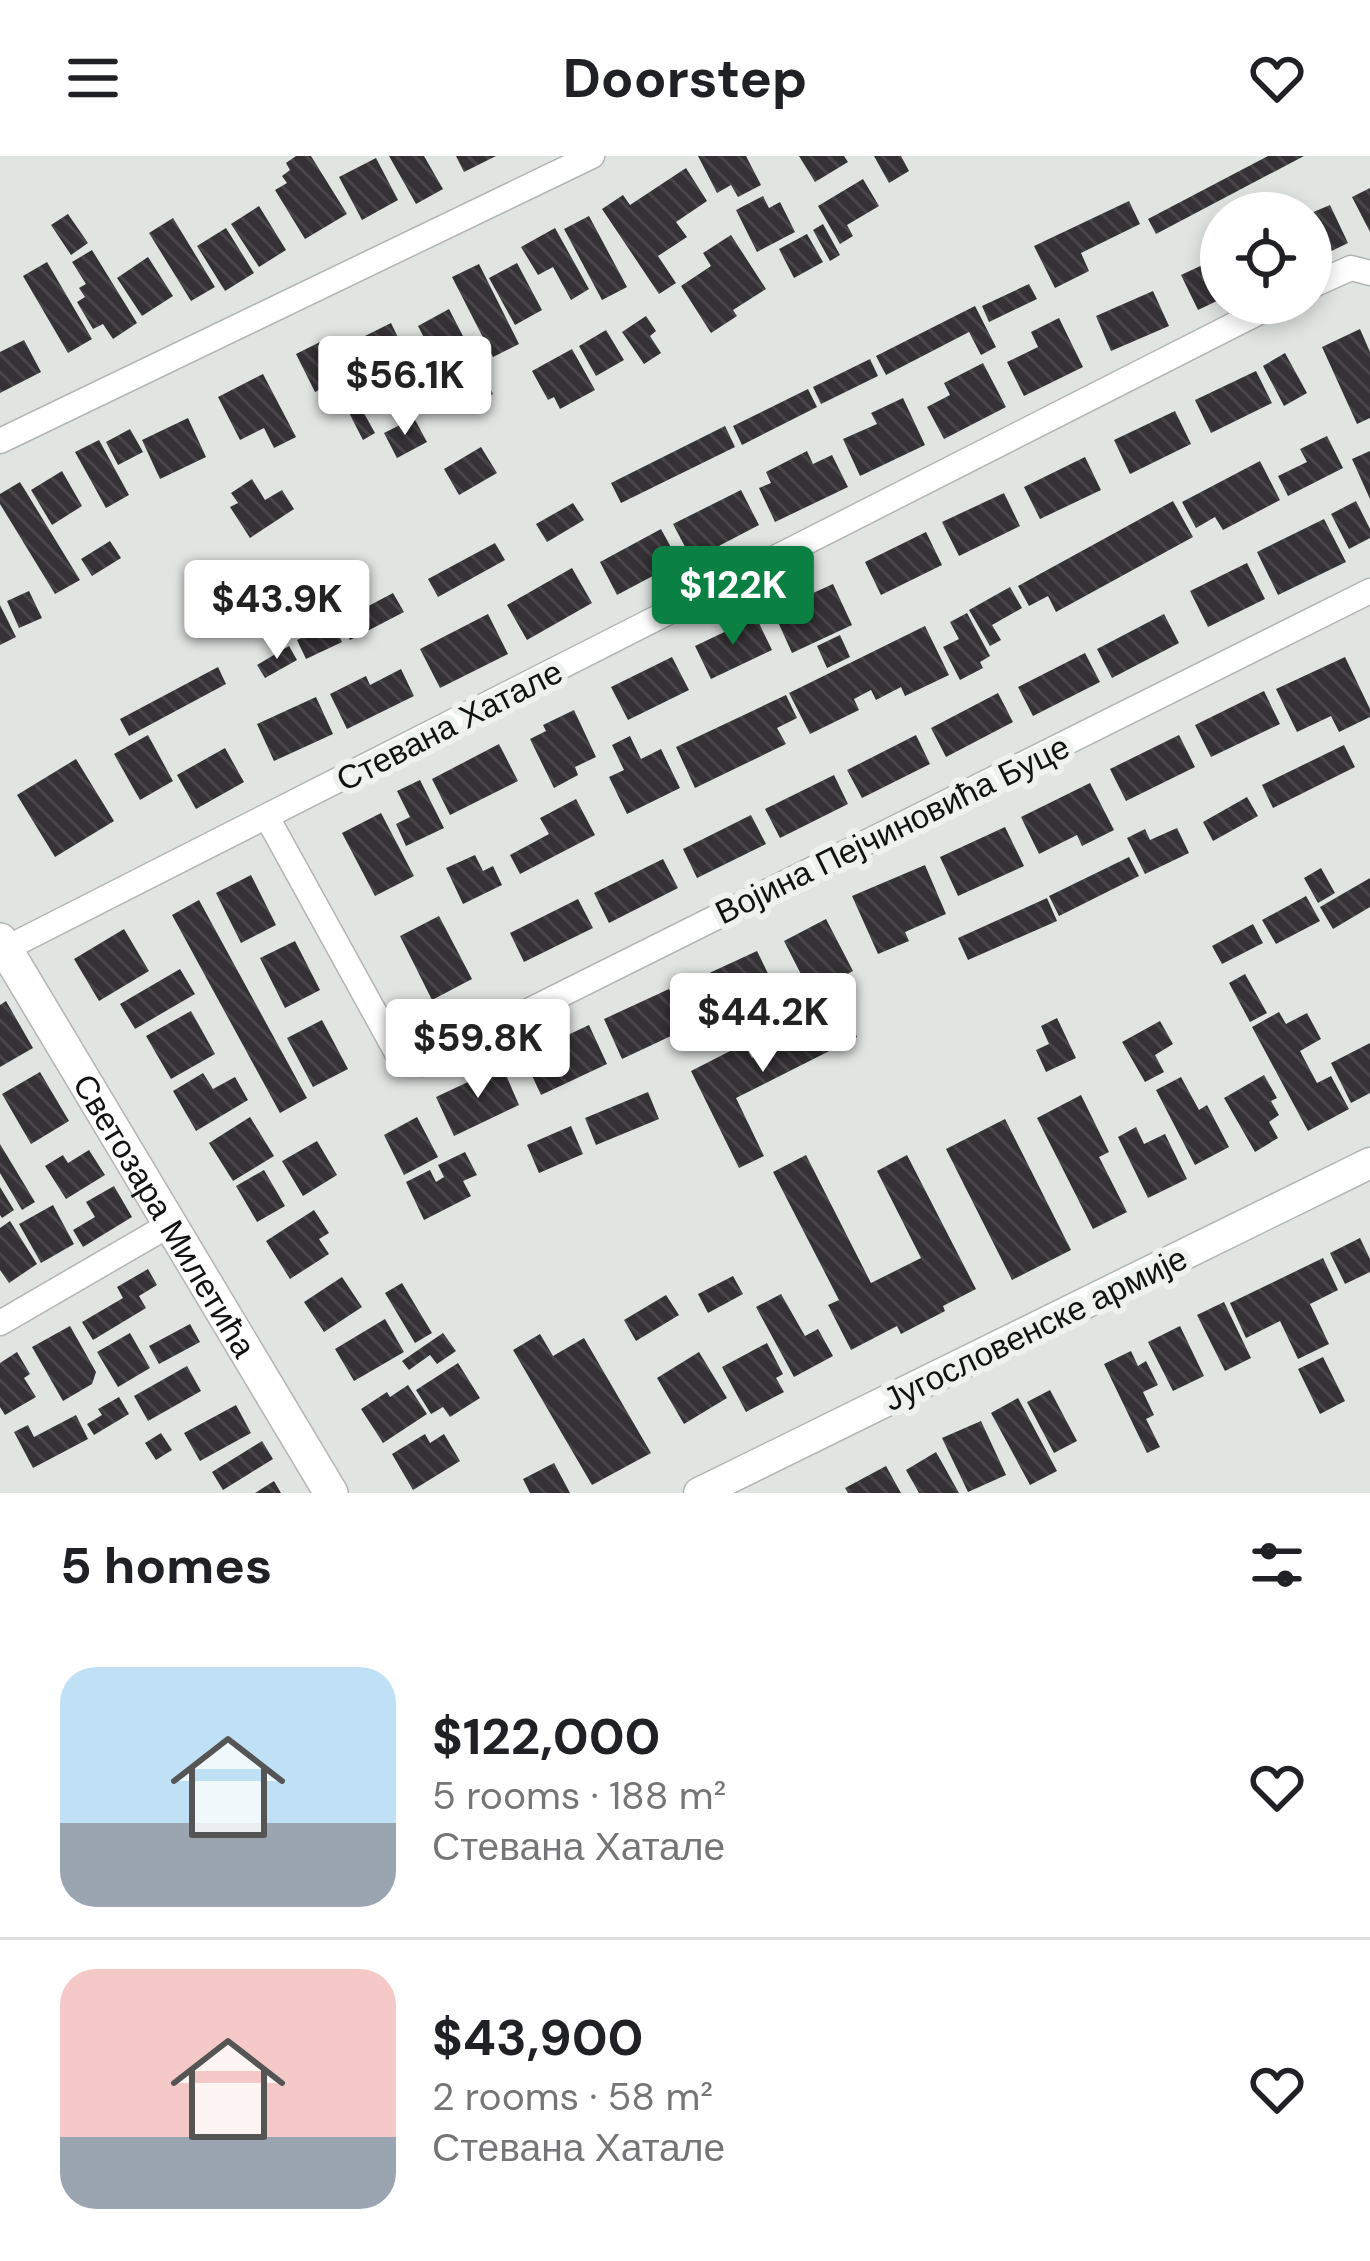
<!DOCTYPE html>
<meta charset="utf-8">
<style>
:root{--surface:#fff;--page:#f2f2f2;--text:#202124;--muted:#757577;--line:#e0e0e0;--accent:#0b8043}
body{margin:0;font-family:"DM Sans",sans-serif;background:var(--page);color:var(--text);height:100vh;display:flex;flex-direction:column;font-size:45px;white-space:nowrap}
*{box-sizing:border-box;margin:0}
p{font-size:39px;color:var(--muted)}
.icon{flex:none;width:66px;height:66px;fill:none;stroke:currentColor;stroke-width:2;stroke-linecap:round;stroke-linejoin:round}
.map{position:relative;height:1337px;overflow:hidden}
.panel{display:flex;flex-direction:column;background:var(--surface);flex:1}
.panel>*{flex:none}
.fabs{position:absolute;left:1200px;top:36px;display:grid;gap:24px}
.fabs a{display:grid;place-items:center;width:132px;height:132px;border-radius:50%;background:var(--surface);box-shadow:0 6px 18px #0003;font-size:60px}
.price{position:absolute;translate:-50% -102px;padding:0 27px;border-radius:12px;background:#fff;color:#222;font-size:39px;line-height:78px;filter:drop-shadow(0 3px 6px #0008)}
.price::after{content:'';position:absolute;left:50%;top:72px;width:36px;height:27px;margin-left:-18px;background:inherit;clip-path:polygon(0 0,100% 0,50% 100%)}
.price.on{background:var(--accent);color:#fff}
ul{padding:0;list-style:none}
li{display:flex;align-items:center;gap:36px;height:300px;padding:0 60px}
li+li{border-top:3px solid var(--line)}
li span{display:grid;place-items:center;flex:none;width:336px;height:240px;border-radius:36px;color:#555}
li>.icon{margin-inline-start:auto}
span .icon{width:144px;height:144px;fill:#fffc;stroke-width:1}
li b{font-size:51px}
h2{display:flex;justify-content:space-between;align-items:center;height:144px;padding:0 60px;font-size:51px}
header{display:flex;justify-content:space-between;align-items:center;height:156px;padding:0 60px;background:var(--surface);font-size:54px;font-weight:700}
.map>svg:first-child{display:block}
.building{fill:url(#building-back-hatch)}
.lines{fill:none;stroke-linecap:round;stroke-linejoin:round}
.minor-casing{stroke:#b2b5b3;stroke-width:27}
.tertiary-casing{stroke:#b2b5b3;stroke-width:33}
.secondary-casing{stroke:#b2b5b3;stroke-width:36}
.minor{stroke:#fff;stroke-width:24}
.tertiary{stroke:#fff;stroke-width:30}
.secondary{stroke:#fff;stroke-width:33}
.labels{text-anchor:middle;stroke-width:12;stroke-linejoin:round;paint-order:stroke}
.street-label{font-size:33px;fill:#111211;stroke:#eef2ef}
</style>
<header><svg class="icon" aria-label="menu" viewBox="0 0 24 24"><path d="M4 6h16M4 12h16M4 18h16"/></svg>Doorstep<svg class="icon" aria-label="heart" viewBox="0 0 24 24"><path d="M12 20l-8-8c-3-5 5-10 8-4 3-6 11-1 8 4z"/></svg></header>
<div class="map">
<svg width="1370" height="1337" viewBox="0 0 1370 1337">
<defs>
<pattern id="building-back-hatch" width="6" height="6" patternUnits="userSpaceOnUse" patternTransform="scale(3)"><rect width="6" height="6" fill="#343234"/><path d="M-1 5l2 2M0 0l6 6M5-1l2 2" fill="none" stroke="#484648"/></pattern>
</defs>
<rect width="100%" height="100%" fill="#e1e5e2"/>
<g class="building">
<polygon points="296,0 311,0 347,58 305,83 275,34 287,27 282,20 290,14 286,7"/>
<polygon points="389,0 424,0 443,33 416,48"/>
<polygon points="456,0 496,0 464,16"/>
<polygon points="698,0 746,0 761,29 738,41 731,29 717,37"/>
<polygon points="799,0 844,0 848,6 815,26"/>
<polygon points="874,0 901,0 909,15 889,27"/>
<polygon points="1268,0 1304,0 1156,78 1148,63"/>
<polygon points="376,2 398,44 362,64 339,21"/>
<polygon points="686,12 707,45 676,66 687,81 658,100 676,127 659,138 602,53 623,39 630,49"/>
<polygon points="863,23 879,50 847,69 853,80 840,88 818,50"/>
<polygon points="1370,32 1370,76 1352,41"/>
<polygon points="763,40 769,52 780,46 795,76 757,96 736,54"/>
<polygon points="1129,45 1140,68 1081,97 1089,115 1055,132 1034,90"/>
<polygon points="1330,49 1348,87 1311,105 1311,57"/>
<polygon points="259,50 286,94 259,111 231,68"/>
<polygon points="68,58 88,87 71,99 51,69"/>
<polygon points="589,60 627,131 602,144 564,73"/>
<polygon points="173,62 215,131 191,145 149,77"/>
<polygon points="823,68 840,99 830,105 813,74"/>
<polygon points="226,72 254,117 225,135 197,90"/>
<polygon points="555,72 589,133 571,144 553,111 538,119 521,91"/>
<polygon points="807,78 823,106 794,122 779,93"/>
<polygon points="731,79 766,133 733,154 737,160 711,177 681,130 711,110 703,97"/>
<polygon points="1221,81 1221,143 1198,154 1181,119 1209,106 1202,90"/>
<polygon points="92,94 137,167 113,183 103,168 93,173 77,146 85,141 79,132 86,128 72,106"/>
<polygon points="148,101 173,140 142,160 117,122"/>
<polygon points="47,106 92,183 68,197 23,120"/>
<polygon points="517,107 542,154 515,169 489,122"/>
<polygon points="479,108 519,188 493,201 452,121"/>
<polygon points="1029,128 1037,143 989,166 982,150"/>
<polygon points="1153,135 1169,170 1111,195 1096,160"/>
<polygon points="975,150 996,191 981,199 969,176 886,219 876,200"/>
<polygon points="449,153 493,238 462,255 418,170"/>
<polygon points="646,160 656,175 650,180 661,197 644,208 622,176"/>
<polygon points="1059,162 1083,211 1024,240 1007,206 1038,191 1031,176"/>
<polygon points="391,167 412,210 391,221 397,233 366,249 343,203 368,190 363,181"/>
<polygon points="1360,173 1370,196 1370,262 1357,268 1322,191"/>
<polygon points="606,174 624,204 596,220 579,190"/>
<polygon points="326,183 345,220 315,236 296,198"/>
<polygon points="24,184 41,216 0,237 0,196"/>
<polygon points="572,193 595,234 560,253 554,241 548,244 532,215"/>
<polygon points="1285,197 1307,237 1284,250 1263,210"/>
<polygon points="870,203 878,220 821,248 813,231"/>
<polygon points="983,207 1006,251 944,283 927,251 950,239 944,227"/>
<polygon points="1256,215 1272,247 1211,277 1195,244"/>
<polygon points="263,218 296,281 274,292 264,272 240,284 218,241"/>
<polygon points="808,233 817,251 742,289 733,270"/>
<polygon points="903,242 925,289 860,320 843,283 877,268 871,257"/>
<polygon points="356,243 375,277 363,284 345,249"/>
<polygon points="1175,255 1191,288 1130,318 1114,284"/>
<polygon points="188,262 206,301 160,323 142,284"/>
<polygon points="414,262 427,286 397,302 384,277"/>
<polygon points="725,270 735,291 621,347 611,327"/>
<polygon points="130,273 143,296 118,309 106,286"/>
<polygon points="1327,280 1343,312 1288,340 1278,320 1307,306 1300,293"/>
<polygon points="99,284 129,339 106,352 75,296"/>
<polygon points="481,291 497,317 459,339 444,313"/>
<polygon points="807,295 813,308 832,299 848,331 775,366 759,332 771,327 766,316"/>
<polygon points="1370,295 1370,343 1352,303"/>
<polygon points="1085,301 1101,334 1040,363 1024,331"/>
<polygon points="1260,305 1280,344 1223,374 1215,361 1196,372 1182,346"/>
<polygon points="62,315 82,350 52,369 31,334"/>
<polygon points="252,323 265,344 282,334 294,353 250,382 230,351 238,347 231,337"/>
<polygon points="20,326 80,424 55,438 0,348 0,338"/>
<polygon points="741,334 759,369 692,404 673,368"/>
<polygon points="1004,337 1020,370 959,400 942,366"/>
<polygon points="1173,345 1193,381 1056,456 1048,440 1029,450 1018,430"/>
<polygon points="1356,345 1370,373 1370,382 1349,393 1331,358"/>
<polygon points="573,347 584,364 547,386 536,368"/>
<polygon points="1324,363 1346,406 1278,439 1257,396"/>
<polygon points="661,373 679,406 617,439 600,406"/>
<polygon points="926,376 942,409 881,439 865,406"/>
<polygon points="110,385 121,402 92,420 81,403"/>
<polygon points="495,387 505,404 438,441 428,423"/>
<polygon points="1247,407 1265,443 1208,471 1190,435"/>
<polygon points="572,412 592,447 527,484 507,449"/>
<polygon points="833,428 852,469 792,497 773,455"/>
<polygon points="1010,431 1022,452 992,469 1001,484 990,490 969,454"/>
<polygon points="29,435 42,462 19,472 7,445"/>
<polygon points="393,437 404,456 350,484 340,465"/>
<polygon points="0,449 16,481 0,489"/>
<polygon points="967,457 990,500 980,506 983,512 960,524 943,491 959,483 950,466"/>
<polygon points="488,458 508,498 440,532 420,493"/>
<polygon points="1164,458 1179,487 1112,522 1097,493"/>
<polygon points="756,461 772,494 711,523 695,490"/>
<polygon points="333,467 342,486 306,503 297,484"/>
<polygon points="925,470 949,519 905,540 901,531 876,544 871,534 854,543 859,554 810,578 789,537"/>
<polygon points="840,479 850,501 827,512 817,490"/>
<polygon points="289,490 297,504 265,522 257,509"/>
<polygon points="1085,497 1100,526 1033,560 1018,531"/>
<polygon points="672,501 689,534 628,564 611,531"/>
<polygon points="1345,501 1370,553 1370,561 1339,576 1331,560 1297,576 1276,533"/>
<polygon points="218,511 226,528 129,580 120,563"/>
<polygon points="401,513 414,540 347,573 330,538 366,520 370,529"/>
<polygon points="1264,535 1280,568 1211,601 1195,569"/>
<polygon points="998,537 1013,566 946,601 931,572"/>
<polygon points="786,539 797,562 777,572 786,588 695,632 676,591"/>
<polygon points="316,541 333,578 274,605 257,568"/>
<polygon points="574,554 596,601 575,611 578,619 554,632 530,583 546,575 543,569"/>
<polygon points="148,579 173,625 140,644 114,598"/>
<polygon points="916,579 930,608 862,642 847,614"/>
<polygon points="1179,579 1195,611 1126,645 1110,613"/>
<polygon points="630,580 641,603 661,593 680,632 627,658 609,621 624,614 612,589"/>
<polygon points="499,588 518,625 450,659 432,623"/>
<polygon points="1344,589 1355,611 1273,652 1262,629"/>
<polygon points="225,592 244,626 196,653 177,619"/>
<polygon points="76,603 114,665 55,701 17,639"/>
<polygon points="834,619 848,648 780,682 765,653"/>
<polygon points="420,624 444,672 406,690 396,668 410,661 397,635"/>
<polygon points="1090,627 1114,674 1082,690 1077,679 1039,698 1021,661"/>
<polygon points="1247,641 1258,660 1213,685 1203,666"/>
<polygon points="576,643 595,679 520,718 510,699 549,678 540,662"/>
<polygon points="381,657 414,720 375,740 342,677"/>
<polygon points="751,659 766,688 697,722 683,693"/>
<polygon points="1005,671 1024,710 958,740 940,701"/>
<polygon points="1177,672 1189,697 1145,718 1127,682 1145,673 1150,684"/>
<polygon points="475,699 483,715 493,710 502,729 463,748 446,712"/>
<polygon points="1129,701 1139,720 1059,760 1049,740"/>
<polygon points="663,703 678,732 609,767 594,737"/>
<polygon points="925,709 946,758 905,776 909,785 878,798 852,740"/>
<polygon points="1321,712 1335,737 1318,747 1304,722"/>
<polygon points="251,719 276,769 241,787 216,737"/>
<polygon points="1370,722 1370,751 1333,773 1320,751"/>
<polygon points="1306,740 1320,765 1276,788 1262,764"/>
<polygon points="1047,742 1057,765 968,804 958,782"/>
<polygon points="578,743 593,772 524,806 510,777"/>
<polygon points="199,744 307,942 280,957 172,759"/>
<polygon points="439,760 472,823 432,844 400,780"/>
<polygon points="826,763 853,815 824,830 819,821 806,828 784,785"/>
<polygon points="1253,768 1263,787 1222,808 1212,790"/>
<polygon points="124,773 149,815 99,845 74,803"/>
<polygon points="295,785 320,834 285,852 260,802"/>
<polygon points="757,795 776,834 710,864 692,825"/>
<polygon points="180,813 195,838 135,873 120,848"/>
<polygon points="1245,818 1267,857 1250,866 1229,827"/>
<polygon points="669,833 688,872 622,903 604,863"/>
<polygon points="6,845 33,892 0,911 0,849"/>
<polygon points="818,851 828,870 847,860 857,881 736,942 764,1000 739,1012 691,915 744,888 752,902 790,882 783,868"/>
<polygon points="191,855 215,898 171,923 146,880"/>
<polygon points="1279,856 1286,868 1307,857 1321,883 1300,895 1317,927 1331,920 1349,953 1308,975 1252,871"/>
<polygon points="1057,862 1076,902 1046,916 1036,894 1049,888 1041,870"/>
<polygon points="322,864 348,913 313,931 287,882"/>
<polygon points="1160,865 1173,888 1155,899 1164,916 1145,926 1122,886"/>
<polygon points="589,869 607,908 541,939 523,900"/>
<polygon points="1370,887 1370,937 1351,947 1331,907"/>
<polygon points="502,910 519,949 454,980 436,941"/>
<polygon points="40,916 69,965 31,988 2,938"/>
<polygon points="203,917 213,933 235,921 248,944 196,975 173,935"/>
<polygon points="1264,919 1277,942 1271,945 1279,959 1269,966 1278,982 1255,996 1224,942"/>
<polygon points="1181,921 1199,954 1207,949 1229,991 1195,1009 1156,934"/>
<polygon points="648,936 659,963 596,989 585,962"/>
<polygon points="1081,939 1109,996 1099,1001 1127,1056 1093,1073 1037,962"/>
<polygon points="250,961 274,1000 233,1025 209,987"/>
<polygon points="417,961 438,1001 404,1019 384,979"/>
<polygon points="1005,963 1071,1094 1012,1124 946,993"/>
<polygon points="571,970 583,998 539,1017 527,989"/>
<polygon points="1136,971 1144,988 1165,978 1187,1023 1148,1042 1118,981"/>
<polygon points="317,985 337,1019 303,1040 282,1005"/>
<polygon points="0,988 35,1046 22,1054 0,1017"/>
<polygon points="89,994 105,1019 66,1043 45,1010 63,999 68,1007"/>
<polygon points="465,996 477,1019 463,1025 471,1040 424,1064 406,1026 430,1014 436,1026 444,1021 438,1009"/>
<polygon points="806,999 871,1127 921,1102 877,1015 907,999 976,1133 943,1150 945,1155 901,1178 897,1170 851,1194 828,1149 839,1144 773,1016"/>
<polygon points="264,1014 285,1050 257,1066 236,1030"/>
<polygon points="114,1030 132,1061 83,1091 73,1074 95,1061 86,1046"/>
<polygon points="0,1031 14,1054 2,1062 0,1059"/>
<polygon points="53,1049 74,1088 41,1107 19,1068"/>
<polygon points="314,1054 329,1077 319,1083 329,1098 290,1123 266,1085"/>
<polygon points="10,1065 37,1108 9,1127 0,1114 0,1072"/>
<polygon points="1360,1082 1370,1103 1370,1116 1345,1128 1330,1097"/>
<polygon points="1323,1102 1338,1134 1310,1148 1329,1188 1298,1203 1280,1165 1246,1182 1230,1147"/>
<polygon points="148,1113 157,1129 139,1140 146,1152 93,1184 82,1166 123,1142 117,1131"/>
<polygon points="733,1120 743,1138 708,1157 698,1138"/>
<polygon points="342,1121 362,1151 324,1176 304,1146"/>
<polygon points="402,1127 432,1177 415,1187 385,1137"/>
<polygon points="781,1138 805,1180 818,1173 833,1200 794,1221 756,1151"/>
<polygon points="666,1139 679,1159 636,1185 624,1164"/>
<polygon points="1224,1146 1251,1202 1225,1215 1197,1159"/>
<polygon points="385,1163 404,1196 354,1225 335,1193"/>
<polygon points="190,1168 200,1186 159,1208 149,1190"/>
<polygon points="70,1170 96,1216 92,1228 63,1245 32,1191"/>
<polygon points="1180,1170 1204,1220 1173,1235 1148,1186"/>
<polygon points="130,1177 150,1212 118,1231 97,1196"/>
<polygon points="443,1177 456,1195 437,1208 430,1199 409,1214 402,1205"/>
<polygon points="540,1178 553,1200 584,1182 651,1297 592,1329 513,1194"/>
<polygon points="767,1187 783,1218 776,1222 784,1236 746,1256 722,1211"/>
<polygon points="1131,1195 1138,1210 1146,1205 1158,1229 1143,1236 1154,1259 1146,1263 1160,1291 1147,1297 1104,1208"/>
<polygon points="17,1196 30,1218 24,1222 36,1241 5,1259 0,1251 0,1207"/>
<polygon points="699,1196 727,1242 684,1268 657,1222"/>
<polygon points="1323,1201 1345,1245 1320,1258 1298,1213"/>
<polygon points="458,1207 480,1242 450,1261 443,1251 431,1258 416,1234"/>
<polygon points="187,1210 201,1235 148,1265 134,1240"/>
<polygon points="408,1229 427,1258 383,1287 361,1253 387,1236 390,1241"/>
<polygon points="1050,1234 1077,1285 1054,1297 1027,1246"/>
<polygon points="119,1241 129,1258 94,1279 87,1268 102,1259 98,1253"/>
<polygon points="1018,1242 1057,1315 1030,1329 991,1257"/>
<polygon points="236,1249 251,1277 200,1305 184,1277"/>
<polygon points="76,1259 88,1283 33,1312 14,1276 28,1269 34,1281"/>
<polygon points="981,1265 1006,1319 968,1336 942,1282"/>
<polygon points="161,1277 172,1294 156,1304 145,1287"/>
<polygon points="425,1278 430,1287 444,1278 460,1305 413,1334 392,1298"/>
<polygon points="262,1285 273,1303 223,1334 212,1316"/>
<polygon points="936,1296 959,1337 919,1337 906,1314"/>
<polygon points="554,1307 570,1337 530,1337 523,1323"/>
<polygon points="886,1310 901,1337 848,1337 845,1332"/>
<polygon points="274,1325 281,1337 255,1337"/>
</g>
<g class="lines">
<g class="minor-casing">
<g id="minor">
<polyline points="1311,130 1351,112 1370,117"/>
<polyline points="0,285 592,0"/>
<polyline points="268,663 397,897 407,906 422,908 1370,435"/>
<polyline points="5,793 1277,147"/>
<polyline points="0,1167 169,1069"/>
</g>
</g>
<g class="tertiary-casing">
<polyline id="tertiary" points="699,1337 1370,1007"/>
</g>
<g class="secondary-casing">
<g id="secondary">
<path id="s1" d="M 0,784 L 331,1337"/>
</g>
</g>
<use href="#minor" class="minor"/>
<use href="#tertiary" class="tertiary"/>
<use href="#secondary" class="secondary"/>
</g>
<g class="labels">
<g class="street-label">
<text transform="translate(449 569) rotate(-27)" y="12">Стевана Хатале</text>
<text transform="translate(892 673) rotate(-26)" y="12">Војина Пејчиновића Буце</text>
<text dy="12" stroke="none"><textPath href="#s1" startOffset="321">Светозара Милетића</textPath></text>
<text transform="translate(1035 1172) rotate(-26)" y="12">Југословенске армије</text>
</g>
</g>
</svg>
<div class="fabs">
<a><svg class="icon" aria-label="locate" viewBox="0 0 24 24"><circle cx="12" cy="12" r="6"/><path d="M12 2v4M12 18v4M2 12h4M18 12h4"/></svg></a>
</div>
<b class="price" style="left:405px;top:282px">$56.1K</b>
<b class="price on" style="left:733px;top:492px">$122K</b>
<b class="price" style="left:277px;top:506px">$43.9K</b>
<b class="price" style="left:763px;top:919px">$44.2K</b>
<b class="price" style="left:478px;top:945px">$59.8K</b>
</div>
<section class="panel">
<h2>5 homes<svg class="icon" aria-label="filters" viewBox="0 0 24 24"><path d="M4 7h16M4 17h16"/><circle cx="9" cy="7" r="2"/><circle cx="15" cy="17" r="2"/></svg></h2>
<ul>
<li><span style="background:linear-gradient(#bfe0f5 65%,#9aa5b1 0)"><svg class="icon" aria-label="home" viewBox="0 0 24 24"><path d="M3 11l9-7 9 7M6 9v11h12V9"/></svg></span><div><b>$122,000</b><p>5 rooms · 188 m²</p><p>Стевана Хатале</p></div><svg class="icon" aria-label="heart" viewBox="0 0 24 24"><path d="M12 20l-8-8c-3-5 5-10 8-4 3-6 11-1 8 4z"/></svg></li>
<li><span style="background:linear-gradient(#f6c9c9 70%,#9aa5b1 0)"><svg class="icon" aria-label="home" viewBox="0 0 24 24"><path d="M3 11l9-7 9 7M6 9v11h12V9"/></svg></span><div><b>$43,900</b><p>2 rooms · 58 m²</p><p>Стевана Хатале</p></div><svg class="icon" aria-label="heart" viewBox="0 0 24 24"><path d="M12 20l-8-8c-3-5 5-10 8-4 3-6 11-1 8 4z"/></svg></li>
</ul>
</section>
